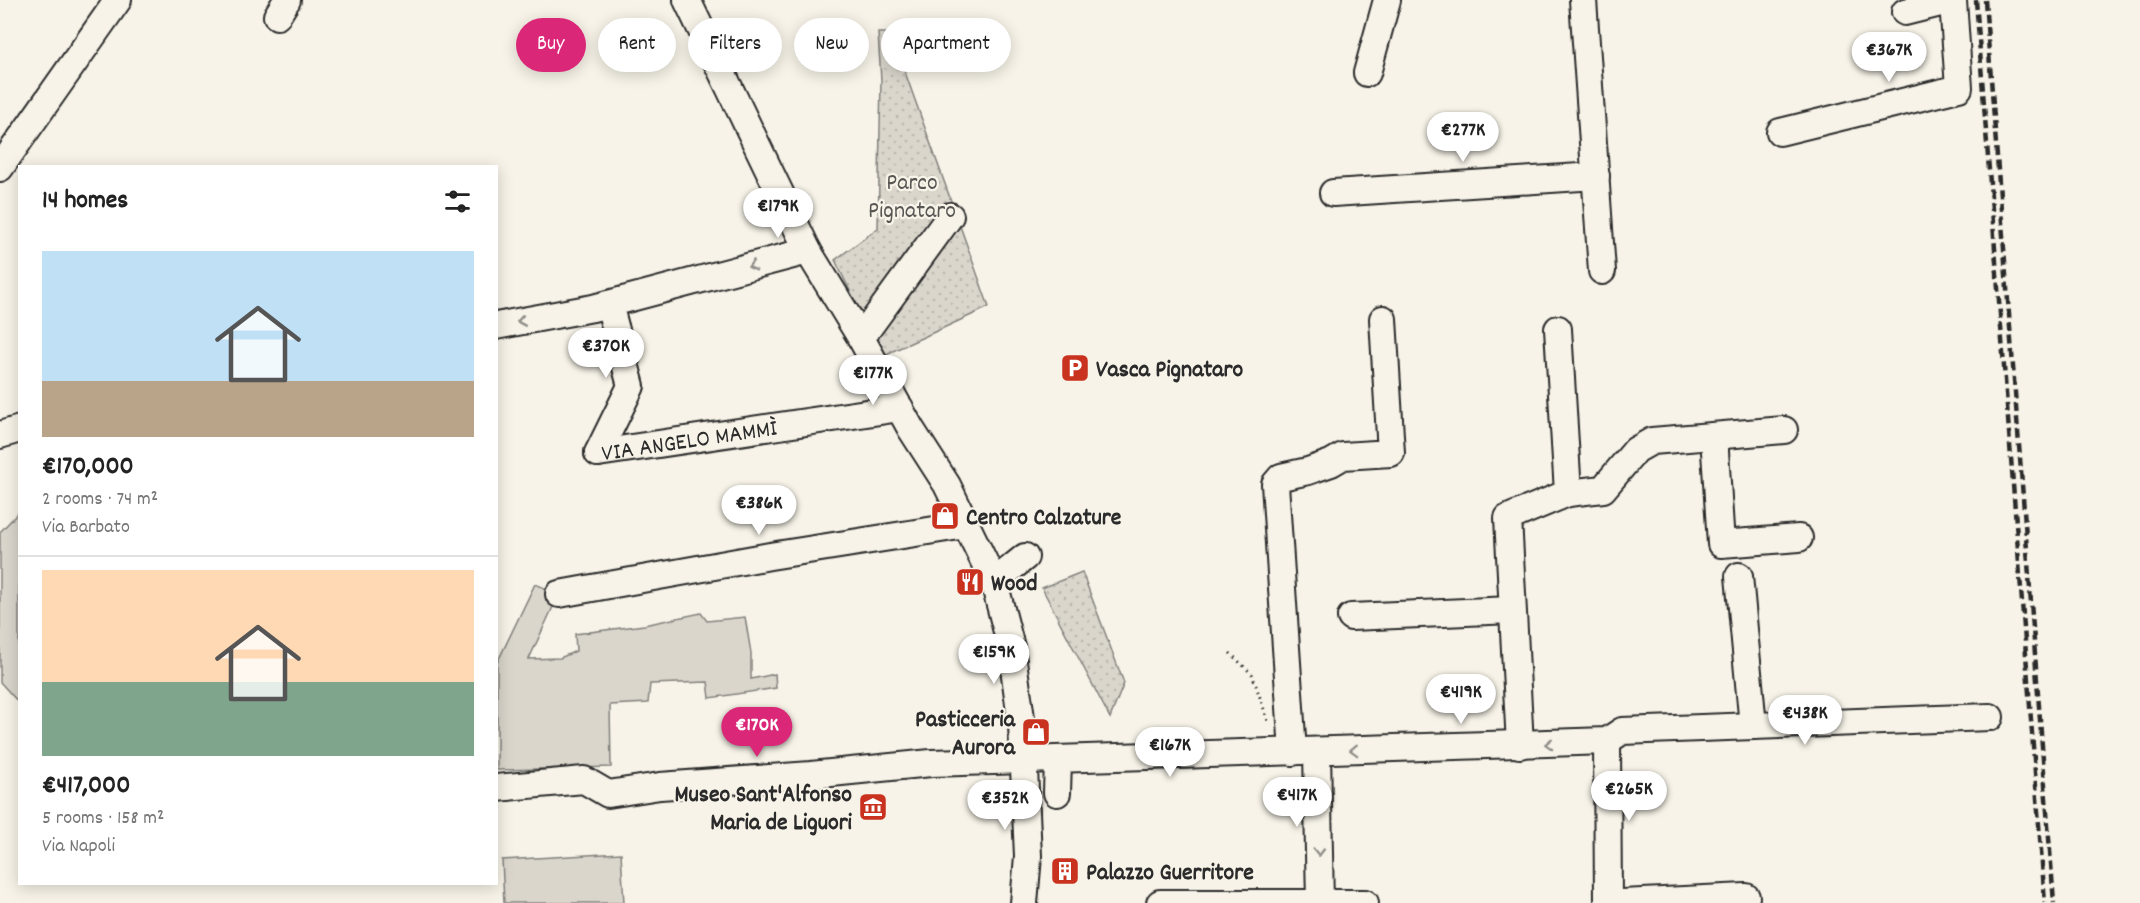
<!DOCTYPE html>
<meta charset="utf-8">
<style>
:root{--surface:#fff;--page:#f6f6f6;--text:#222;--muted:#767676;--line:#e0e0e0;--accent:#db2777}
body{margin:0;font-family:Dekko,sans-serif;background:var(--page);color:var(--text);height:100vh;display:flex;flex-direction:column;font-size:22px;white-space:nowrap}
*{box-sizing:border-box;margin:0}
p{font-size:20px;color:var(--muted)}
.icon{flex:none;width:33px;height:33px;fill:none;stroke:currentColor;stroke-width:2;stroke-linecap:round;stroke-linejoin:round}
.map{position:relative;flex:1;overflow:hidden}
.side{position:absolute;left:18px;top:165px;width:480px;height:720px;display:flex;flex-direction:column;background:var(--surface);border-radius:0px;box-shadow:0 3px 15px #0003}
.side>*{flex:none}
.hud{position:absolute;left:516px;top:18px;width:570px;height:54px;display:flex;gap:12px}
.price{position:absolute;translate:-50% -51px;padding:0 14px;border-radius:21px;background:#fff;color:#222;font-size:20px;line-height:39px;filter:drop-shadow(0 2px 3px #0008)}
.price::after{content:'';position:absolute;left:50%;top:36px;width:18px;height:14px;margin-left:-9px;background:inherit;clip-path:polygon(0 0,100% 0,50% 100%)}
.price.current{background:var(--accent);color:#fff}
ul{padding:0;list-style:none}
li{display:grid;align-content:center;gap:12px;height:318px;padding:0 24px}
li+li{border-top:2px solid var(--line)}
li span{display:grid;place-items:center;height:186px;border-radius:0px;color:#555}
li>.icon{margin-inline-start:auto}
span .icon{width:108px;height:108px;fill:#fffc;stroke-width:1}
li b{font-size:26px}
h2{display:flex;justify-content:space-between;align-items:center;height:72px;padding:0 24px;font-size:26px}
.chip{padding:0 21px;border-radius:27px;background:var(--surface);box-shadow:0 3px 15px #0003;font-size:21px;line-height:54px}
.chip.current{background:var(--accent);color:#fff}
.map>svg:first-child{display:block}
.green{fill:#dad6cc;stroke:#82807c;stroke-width:1.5}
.park{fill:url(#park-dots);stroke:#82807c;stroke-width:1.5}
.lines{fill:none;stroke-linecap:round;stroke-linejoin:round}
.minor-casing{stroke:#2b2b2b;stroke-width:30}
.path{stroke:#2b2b2b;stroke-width:3;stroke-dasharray:1.5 4.5;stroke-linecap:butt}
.minor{stroke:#f7f3e8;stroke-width:26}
.rail{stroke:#2b2b2b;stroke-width:4.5;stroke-dasharray:9 4.5;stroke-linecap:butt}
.oneway{stroke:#918f8a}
.labels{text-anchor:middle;stroke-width:4.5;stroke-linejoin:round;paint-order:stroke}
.park-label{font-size:24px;fill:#575653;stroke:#f7f3e8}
.poi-label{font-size:24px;font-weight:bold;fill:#2b2b2b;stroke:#f7f3e8;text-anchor:start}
.street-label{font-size:24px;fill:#2b2b2b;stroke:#f7f3e8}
</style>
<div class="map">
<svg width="2140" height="903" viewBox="0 0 2140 903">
<defs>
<pattern id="park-dots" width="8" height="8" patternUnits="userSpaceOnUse" patternTransform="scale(1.5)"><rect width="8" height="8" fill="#dad6cc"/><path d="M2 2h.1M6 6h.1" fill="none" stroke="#bbb8af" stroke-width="1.8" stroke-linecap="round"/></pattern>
</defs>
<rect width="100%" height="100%" fill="#f7f3e8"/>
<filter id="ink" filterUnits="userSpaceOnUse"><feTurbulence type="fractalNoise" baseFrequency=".0167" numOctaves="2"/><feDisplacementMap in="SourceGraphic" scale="12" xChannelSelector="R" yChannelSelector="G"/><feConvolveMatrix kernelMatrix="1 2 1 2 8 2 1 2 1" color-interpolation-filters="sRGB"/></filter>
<g filter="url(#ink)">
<g class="green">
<polygon points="19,512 19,703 0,682 0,532"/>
<polygon points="535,584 559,594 529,659 560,658 576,651 575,634 644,625 701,613 707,621 745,617 751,653 751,679 775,674 776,688 710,698 708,682 650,684 648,703 610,705 611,767 497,770 497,663"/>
<polygon points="621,853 624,903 504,903 502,860"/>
</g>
<g class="park">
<polygon points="878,33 891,33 989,307 882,356 835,260 878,228 881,80"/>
<polygon points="1082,572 1124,683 1110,718 1042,588"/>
</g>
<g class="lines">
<g class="minor-casing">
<g id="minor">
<polyline points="687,0 808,251 861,338 911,429 947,485 994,582 1011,647 1022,725 1028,856 1024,903"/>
<polyline points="1583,0 1602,271"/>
<polyline points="1905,12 1953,0"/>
<polyline points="277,16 287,0"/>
<polyline points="1367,73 1387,0"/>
<polyline points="1780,132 1959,88 1953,1"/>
<polyline points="0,168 118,0"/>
<polyline points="1333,193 1596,176"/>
<polyline points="496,326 593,308 808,251"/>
<polyline points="861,338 950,216"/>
<polyline points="0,435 20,429"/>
<polyline points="1714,436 1721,544 1799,538"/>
<path id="s1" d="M 598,453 L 900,408"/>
<polyline points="598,453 631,386 609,304"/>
<polyline points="1568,493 1603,489 1636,450 1652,441 1784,430"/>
<polyline points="1739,576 1753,726"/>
<polyline points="994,582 1025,557"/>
<polyline points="559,594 770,556 966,525"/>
<polyline points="1351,617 1512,610"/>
<polyline points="1607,741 1608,903"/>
<polyline points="1520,745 1508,518 1568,493 1558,329"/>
<polyline points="1317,751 1320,903"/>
<polyline points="1293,752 1275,484 1281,477 1308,471 1331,463 1343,456 1391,453 1383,319"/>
<polyline points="496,788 584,780 608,794 660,786 811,775 931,763 1607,741 1622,731 1990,717"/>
<polyline points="1057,793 1058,760"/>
<polyline points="1160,903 1365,903"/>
<polyline points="1622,903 1746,897"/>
</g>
</g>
<polyline class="path" points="1230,653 1252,674 1269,724"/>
<use href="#minor" class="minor"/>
<g class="rail">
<polyline points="1976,0 2045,903"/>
<polyline points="1985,0 2054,903"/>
</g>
</g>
<defs><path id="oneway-chevron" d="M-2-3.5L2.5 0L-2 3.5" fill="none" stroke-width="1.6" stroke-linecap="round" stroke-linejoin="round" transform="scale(1.5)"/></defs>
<g class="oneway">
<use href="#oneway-chevron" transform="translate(752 266) rotate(165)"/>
<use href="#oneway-chevron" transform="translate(521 321) rotate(170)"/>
<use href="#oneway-chevron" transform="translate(1549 744) rotate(178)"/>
<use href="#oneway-chevron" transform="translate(1354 750) rotate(178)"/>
<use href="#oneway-chevron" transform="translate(1319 852) rotate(89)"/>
</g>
</g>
<defs>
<g id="parking-square" transform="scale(1.5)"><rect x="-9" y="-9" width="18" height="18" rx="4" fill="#c8321e" stroke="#f7f3e8"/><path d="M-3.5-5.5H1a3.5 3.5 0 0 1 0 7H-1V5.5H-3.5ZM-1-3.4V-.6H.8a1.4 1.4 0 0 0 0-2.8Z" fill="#fff"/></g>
<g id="shop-square" transform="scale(1.5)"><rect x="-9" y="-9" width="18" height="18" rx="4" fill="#c8321e" stroke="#f7f3e8"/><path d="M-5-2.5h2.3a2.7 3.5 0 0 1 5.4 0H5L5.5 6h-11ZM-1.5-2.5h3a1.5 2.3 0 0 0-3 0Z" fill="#fff"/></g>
<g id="restaurant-square" transform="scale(1.5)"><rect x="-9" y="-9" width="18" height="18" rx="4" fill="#c8321e" stroke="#f7f3e8"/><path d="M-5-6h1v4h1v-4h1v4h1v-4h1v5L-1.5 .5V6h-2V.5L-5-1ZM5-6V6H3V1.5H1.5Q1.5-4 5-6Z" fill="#fff"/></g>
<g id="museum-square" transform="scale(1.5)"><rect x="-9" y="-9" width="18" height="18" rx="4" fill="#c8321e" stroke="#f7f3e8"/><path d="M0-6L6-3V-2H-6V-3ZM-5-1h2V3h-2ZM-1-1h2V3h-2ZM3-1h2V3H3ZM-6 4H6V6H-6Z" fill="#fff"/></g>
<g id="building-square" transform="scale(1.5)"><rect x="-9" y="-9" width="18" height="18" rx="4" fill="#c8321e" stroke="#f7f3e8"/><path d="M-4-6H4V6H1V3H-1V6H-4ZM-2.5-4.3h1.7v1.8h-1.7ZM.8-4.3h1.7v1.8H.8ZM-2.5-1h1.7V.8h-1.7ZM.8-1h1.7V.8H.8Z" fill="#fff"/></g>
</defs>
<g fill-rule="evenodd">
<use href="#parking-square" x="1075" y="368"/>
<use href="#shop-square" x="945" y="516"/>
<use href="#restaurant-square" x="970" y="582"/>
<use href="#shop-square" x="1036" y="732"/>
<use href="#museum-square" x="873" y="807"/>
<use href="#building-square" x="1065" y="871"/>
</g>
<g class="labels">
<g class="park-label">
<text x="912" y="189">Parco<tspan x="912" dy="28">Pignataro</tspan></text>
</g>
<g class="poi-label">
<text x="1096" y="376">Vasca Pignataro</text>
<text x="966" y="524">Centro Calzature</text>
<text x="991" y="590">Wood</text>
<text x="1015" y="726" text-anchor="end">Pasticceria<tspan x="1015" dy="28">Aurora</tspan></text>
<text x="852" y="801" text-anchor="end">Museo Sant'Alfonso<tspan x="852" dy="28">Maria de Liguori</tspan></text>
<text x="1086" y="879">Palazzo Guerritore</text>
</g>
<g class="street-label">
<text dy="8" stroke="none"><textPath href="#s1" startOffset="92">VIA ANGELO MAMMÌ</textPath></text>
</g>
</g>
</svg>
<b class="price" style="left:1889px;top:83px">€367K</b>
<b class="price" style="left:1463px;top:163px">€277K</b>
<b class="price" style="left:778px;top:239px">€179K</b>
<b class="price" style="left:606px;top:379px">€370K</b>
<b class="price" style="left:873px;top:406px">€177K</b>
<b class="price" style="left:759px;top:536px">€386K</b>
<b class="price" style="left:994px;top:685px">€159K</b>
<b class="price" style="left:1461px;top:725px">€419K</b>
<b class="price" style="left:1805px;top:746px">€438K</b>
<b class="price current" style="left:757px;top:758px">€170K</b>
<b class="price" style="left:1170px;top:778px">€167K</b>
<b class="price" style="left:1629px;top:822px">€265K</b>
<b class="price" style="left:1297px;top:828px">€417K</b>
<b class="price" style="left:1005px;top:831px">€352K</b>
<div class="hud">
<a class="chip current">Buy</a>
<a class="chip">Rent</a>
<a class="chip">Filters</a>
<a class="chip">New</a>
<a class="chip">Apartment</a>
</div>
<section class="side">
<h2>14 homes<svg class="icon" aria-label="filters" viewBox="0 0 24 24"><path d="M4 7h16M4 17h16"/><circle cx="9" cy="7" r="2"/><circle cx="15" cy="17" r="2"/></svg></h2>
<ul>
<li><span style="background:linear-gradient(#bfe0f5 70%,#b9a48a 0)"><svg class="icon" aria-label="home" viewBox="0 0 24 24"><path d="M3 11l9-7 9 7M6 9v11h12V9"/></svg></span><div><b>€170,000</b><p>2 rooms · 74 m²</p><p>Via Barbato</p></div></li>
<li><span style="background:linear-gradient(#ffd9b3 60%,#7fa58c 0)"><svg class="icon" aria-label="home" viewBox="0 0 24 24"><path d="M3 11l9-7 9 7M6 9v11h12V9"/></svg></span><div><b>€417,000</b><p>5 rooms · 158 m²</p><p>Via Napoli</p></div></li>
</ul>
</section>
</div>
